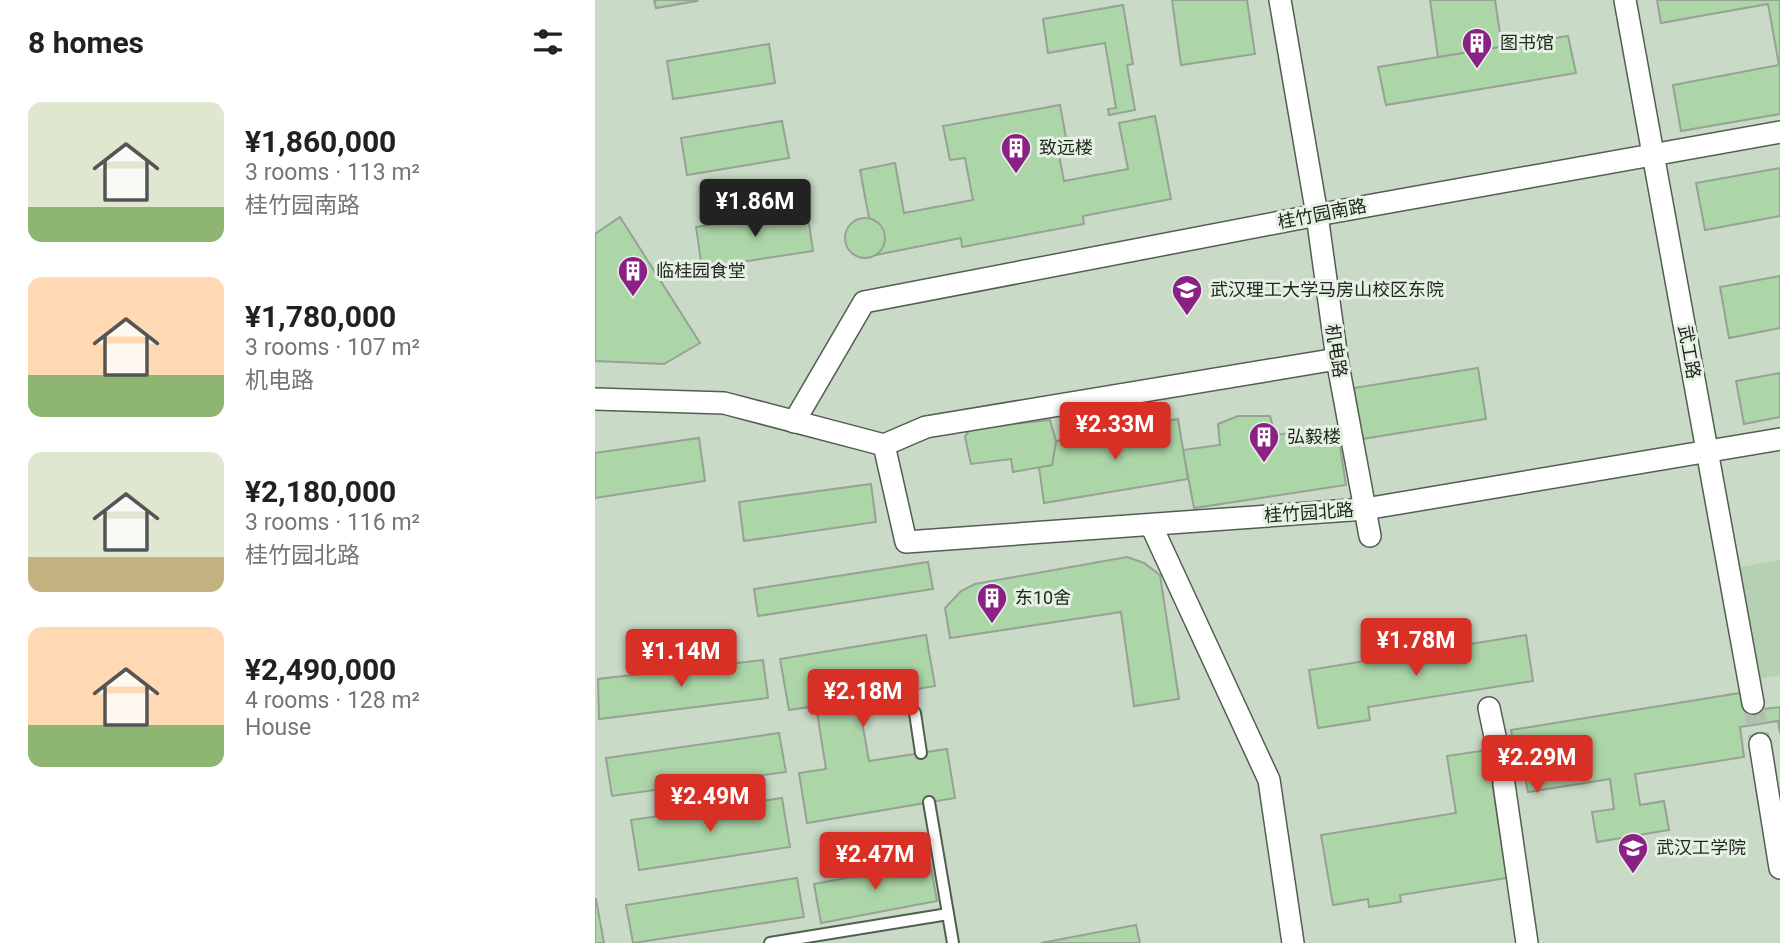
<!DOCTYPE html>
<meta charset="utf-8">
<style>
:root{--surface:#fff;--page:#f2f2f2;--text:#202124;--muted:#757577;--accent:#d93025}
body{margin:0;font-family:Roboto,"Noto Sans SC",sans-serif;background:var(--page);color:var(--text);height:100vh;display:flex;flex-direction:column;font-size:26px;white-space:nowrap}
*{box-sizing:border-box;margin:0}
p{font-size:23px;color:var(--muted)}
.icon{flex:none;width:38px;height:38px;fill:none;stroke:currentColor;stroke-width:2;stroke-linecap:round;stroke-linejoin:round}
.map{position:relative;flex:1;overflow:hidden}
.details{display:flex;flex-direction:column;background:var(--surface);width:595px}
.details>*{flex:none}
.price{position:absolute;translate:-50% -60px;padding:0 16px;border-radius:7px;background:var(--accent);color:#fff;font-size:23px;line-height:46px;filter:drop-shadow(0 2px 4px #0008)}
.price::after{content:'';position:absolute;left:50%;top:42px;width:21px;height:16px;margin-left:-10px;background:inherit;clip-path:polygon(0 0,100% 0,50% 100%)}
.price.current{background:#222;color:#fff}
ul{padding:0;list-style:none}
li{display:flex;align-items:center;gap:21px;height:175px;padding:0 28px}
li span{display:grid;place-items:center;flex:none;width:196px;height:140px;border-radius:14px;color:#555}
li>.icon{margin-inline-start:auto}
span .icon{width:84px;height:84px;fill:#fffc;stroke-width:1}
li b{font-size:30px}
h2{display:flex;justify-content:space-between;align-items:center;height:84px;padding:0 28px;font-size:30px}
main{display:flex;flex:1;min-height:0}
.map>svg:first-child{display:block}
.built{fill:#c9dac7}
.green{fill:#b6d0b3}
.building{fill:#acd6a8;stroke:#97a295;stroke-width:2}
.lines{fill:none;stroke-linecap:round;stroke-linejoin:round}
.minor-tunnel{stroke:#b3beb2;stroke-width:21;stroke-dasharray:21 10;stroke-linecap:butt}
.service-casing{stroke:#535e52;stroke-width:14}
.minor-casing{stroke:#535e52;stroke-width:24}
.service{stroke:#fff;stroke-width:10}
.minor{stroke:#fff;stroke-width:21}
.labels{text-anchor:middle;stroke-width:6;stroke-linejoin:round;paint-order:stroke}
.poi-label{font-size:18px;fill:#222721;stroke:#e5f1e3;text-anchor:start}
.street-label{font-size:18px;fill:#222721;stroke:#e5f1e3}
</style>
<main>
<section class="details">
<h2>8 homes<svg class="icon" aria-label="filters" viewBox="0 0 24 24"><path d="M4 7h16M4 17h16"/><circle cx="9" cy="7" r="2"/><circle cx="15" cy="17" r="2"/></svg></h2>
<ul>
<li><span style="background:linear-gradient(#dfe7d0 75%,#8fb573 0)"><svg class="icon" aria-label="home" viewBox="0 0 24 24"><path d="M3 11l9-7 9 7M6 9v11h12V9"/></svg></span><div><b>¥1,860,000</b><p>3 rooms · 113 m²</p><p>桂竹园南路</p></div></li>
<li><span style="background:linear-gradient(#ffd9b3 70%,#8fb573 0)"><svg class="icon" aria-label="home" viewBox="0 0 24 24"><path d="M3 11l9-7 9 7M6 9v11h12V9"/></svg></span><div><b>¥1,780,000</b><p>3 rooms · 107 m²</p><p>机电路</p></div></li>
<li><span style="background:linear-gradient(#dfe7d0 75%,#c2b280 0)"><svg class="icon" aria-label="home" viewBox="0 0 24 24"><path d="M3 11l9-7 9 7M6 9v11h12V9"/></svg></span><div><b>¥2,180,000</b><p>3 rooms · 116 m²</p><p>桂竹园北路</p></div></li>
<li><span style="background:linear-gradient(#ffd9b3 70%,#8fb573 0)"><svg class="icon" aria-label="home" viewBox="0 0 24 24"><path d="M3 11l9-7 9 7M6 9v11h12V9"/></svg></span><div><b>¥2,490,000</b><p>4 rooms · 128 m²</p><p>House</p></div></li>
</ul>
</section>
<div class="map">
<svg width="1185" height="943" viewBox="0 0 1185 943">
<rect width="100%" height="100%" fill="#d7e4d6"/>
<rect class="built" x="0" y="0" width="1185" height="943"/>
<polygon class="green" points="1185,560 1185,675 1163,679 1142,568"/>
<g class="building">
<polygon points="59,0 101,0 102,1 61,8"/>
<polygon points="577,0 652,0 660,54 586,65"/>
<polygon points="835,0 900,0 907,47 843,57"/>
<polygon points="1062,0 1185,0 1185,114 1086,131 1078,85 1184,65 1173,4 1066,23"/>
<polygon points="528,5 538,64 532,65 540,110 514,115 513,109 521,108 510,43 453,53 448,19"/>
<polygon points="973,36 981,73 791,105 783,67"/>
<polygon points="174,44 180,83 78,99 72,61"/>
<polygon points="465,105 472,143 462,145 469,181 533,169 524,123 560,116 576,199 488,216 489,224 367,247 366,238 281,255 265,170 300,163 309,213 378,200 370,158 355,160 348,126"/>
<polygon points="187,121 194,158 92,175 86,138"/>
<polygon points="1185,168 1185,216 1110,230 1101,183"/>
<polygon points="212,210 218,251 107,268 101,227"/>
<polygon points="25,217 105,343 69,364 0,361 0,234"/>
<circle cx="270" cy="238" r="20"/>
<polygon points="1185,276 1185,328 1134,338 1125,287"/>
<polygon points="883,368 891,419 767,439 759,388"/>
<polygon points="1185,373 1185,417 1149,424 1141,381"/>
<polygon points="643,416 675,416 680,435 742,427 751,485 599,508 588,450 625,445 623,424"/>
<polygon points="583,419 593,479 449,503 444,467 457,465 461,441"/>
<polygon points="455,420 461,441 457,465 418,472 416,459 376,464 370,437 375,429"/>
<polygon points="104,438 110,481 0,498 0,453"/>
<polygon points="276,484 281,522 149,541 144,502"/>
<polygon points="532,557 549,563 565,575 584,699 539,706 526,612 355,638 350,608 366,591 380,584"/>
<polygon points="333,562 338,589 163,616 159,589"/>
<polygon points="331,635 340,686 263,699 274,761 352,749 360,798 212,823 204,773 231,769 221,706 194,710 185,659"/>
<polygon points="931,635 938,681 773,707 775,720 723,728 714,670"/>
<polygon points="168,660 173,698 4,719 3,679"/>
<polygon points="1151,692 1154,711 1185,707 1185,733 1183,721 1145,727 1149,757 1040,774 1045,805 1069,801 1074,830 1002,842 997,812 1019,809 1015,779 933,792 929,771 896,776 912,878 805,895 806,902 774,907 773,899 738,905 726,835 861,813 852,756 919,746 916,730"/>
<polygon points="184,733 191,772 17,796 11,758"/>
<polygon points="187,798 195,847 44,870 36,820"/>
<polygon points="335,862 342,901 226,923 219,884"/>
<polygon points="202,878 209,917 38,943 31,905"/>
<polygon points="0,899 1,899 9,943 0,943"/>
<polygon points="541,925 545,943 446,943"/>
</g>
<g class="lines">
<g class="minor-tunnel">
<polyline points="1158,703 1165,744"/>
<polyline points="901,741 909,784"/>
</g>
<g class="service-casing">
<g id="service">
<polyline points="320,713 326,753"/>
<polyline points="334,802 358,943"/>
<polyline points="175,943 353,914"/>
</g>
</g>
<g class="minor-casing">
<g id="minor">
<polyline points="685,0 722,215 742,359 775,536"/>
<polyline points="1030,0 1158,703"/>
<polyline points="0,399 129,403 289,445 311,542 770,509 1185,439"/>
<polyline points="199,422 269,302 722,215 1185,132"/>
<polyline points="289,445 331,427 742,359"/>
<polyline points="556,525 674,780 698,943"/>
<polyline points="894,708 901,741"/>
<polyline points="1165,744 1185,868"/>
<polyline points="909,784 932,943"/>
</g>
</g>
<use href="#service" class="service"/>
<use href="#minor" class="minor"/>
</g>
<defs>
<g id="building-pin" transform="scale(1.575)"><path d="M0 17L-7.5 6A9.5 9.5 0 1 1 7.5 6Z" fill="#8b2085" stroke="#e5f1e3"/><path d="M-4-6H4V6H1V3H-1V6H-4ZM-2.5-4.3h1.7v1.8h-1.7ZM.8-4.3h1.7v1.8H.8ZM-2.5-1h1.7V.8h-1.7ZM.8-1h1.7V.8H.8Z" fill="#fff"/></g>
<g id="university-pin" transform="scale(1.575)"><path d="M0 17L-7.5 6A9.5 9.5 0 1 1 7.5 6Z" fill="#8b2085" stroke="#e5f1e3"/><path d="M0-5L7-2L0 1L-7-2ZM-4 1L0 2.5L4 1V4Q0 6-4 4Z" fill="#fff"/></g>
</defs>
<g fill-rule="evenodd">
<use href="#building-pin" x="882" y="43"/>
<use href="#building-pin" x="421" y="148"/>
<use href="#building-pin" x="38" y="271"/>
<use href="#university-pin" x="592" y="290"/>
<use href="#building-pin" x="669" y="437"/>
<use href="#building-pin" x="397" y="598"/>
<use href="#university-pin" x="1038" y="848"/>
</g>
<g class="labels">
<g class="poi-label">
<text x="905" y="49">图书馆</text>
<text x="444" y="154">致远楼</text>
<text x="61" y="277">临桂园食堂</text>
<text x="615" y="296">武汉理工大学马房山校区东院</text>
<text x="692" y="443">弘毅楼</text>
<text x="420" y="604">东10舍</text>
<text x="1061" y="854">武汉工学院</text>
</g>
<g class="street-label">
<text transform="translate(727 214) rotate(-11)" y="6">桂竹园南路</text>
<text transform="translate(741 351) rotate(81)" y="6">机电路</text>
<text transform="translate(1094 352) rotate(80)" y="6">武工路</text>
<text transform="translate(714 513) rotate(-4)" y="6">桂竹园北路</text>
</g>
</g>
</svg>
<b class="price current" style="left:160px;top:239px">¥1.86M</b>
<b class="price" style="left:520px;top:462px">¥2.33M</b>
<b class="price" style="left:821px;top:678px">¥1.78M</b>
<b class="price" style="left:86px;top:689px">¥1.14M</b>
<b class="price" style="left:268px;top:729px">¥2.18M</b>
<b class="price" style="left:942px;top:795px">¥2.29M</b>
<b class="price" style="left:115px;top:834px">¥2.49M</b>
<b class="price" style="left:280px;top:892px">¥2.47M</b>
</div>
</main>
